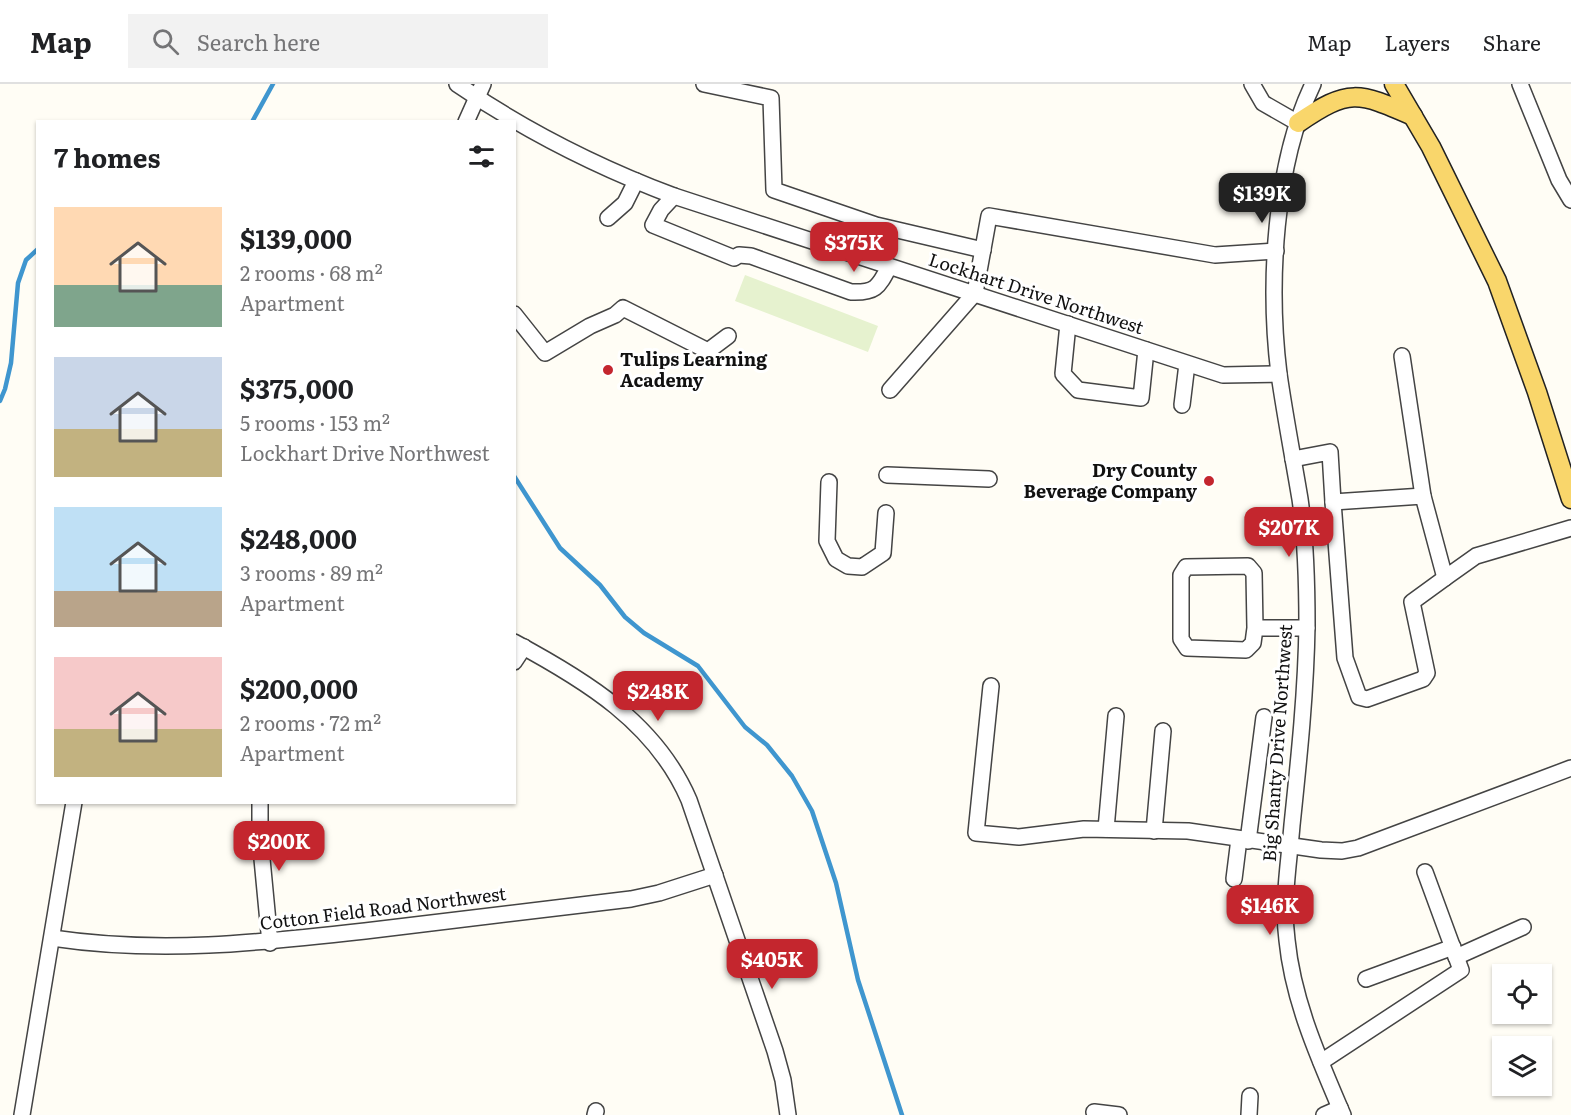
<!DOCTYPE html>
<meta charset="utf-8">
<style>
:root{--surface:#fff;--page:#f2f2f2;--text:#202124;--muted:#757577;--line:#e0e0e0;--accent:#c4262e}
body{margin:0;font-family:Literata,serif;background:var(--page);color:var(--text);height:100vh;display:flex;flex-direction:column;font-size:22px;white-space:nowrap}
*{box-sizing:border-box;margin:0}
p{font-size:20px;color:var(--muted)}
.icon{flex:none;width:33px;height:33px;fill:none;stroke:currentColor;stroke-width:2;stroke-linecap:round;stroke-linejoin:round}
.map{position:relative;flex:1;overflow:hidden}
.side{position:absolute;left:36px;top:36px;width:480px;height:684px;display:flex;flex-direction:column;background:var(--surface);border-radius:0px;box-shadow:0 2px 4px #0004}
.side>*{flex:none}
.tools{position:absolute;left:1492px;top:880px;display:grid;gap:12px}
.tools a{display:grid;place-items:center;width:60px;height:60px;border-radius:0px;background:var(--surface);box-shadow:0 2px 4px #0004;font-size:30px}
.price{position:absolute;translate:-50% -51px;padding:0 14px;border-radius:12px;background:var(--accent);color:#fff;font-size:20px;line-height:39px;filter:drop-shadow(0 2px 3px #0008)}
.price::after{content:'';position:absolute;left:50%;top:36px;width:18px;height:14px;margin-left:-9px;background:inherit;clip-path:polygon(0 0,100% 0,50% 100%)}
.price.active{background:#222;color:#fff}
ul{padding:0;list-style:none}
li{display:flex;align-items:center;gap:18px;height:150px;padding:0 18px}
li span{display:grid;place-items:center;flex:none;width:168px;height:120px;border-radius:0px;color:#555}
li>.icon{margin-inline-start:auto}
span .icon{width:72px;height:72px;fill:#fffc;stroke-width:1}
li b{font-size:26px}
h2{display:flex;justify-content:space-between;align-items:center;height:72px;padding:0 18px;font-size:26px}
header{display:flex;align-items:center;gap:36px;box-sizing:border-box;height:84px;padding:0 30px;background:var(--surface);border-bottom:2px solid var(--line)}
header strong{font-size:28px}
nav{display:flex;gap:33px;margin-inline-start:auto;font-size:21px}
.search{width:420px;height:54px;background:var(--page);display:flex;align-items:center;gap:15px;box-sizing:border-box;padding:0 21px;border-radius:0px;color:var(--muted);font-size:22px}
.map>svg:first-child{display:block}
.pitch{fill:#e6f2cf}
.lines{fill:none;stroke-linecap:round;stroke-linejoin:round}
.stream{stroke:#3f96cf;stroke-width:4.5}
.minor-casing{stroke:#444;stroke-width:18}
.major-casing{stroke:#222;stroke-width:21}
.minor{stroke:#fff;stroke-width:15}
.major{stroke:#f9d66b;stroke-width:18}
.poi-dot{fill:#c4262e;stroke:#fff;stroke-width:2}
.labels{text-anchor:middle;stroke-width:6;stroke-linejoin:round;paint-order:stroke}
.street-label{font-size:18px;fill:#111;stroke:#fff}
.poi-label{font-size:18px;font-weight:bold;fill:#111;stroke:#fff;text-anchor:start}
</style>
<header>
<strong>Map</strong>
<div class="search"><svg class="icon" aria-label="search" viewBox="0 0 24 24"><circle cx="10" cy="10" r="6"/><path d="M15 15l6 6"/></svg>Search here</div>
<nav><a>Map</a><a>Layers</a><a>Share</a></nav>
</header>
<div class="map">
<svg width="1571" height="1031" viewBox="0 0 1571 1031">
<rect width="100%" height="100%" fill="#fffdf5"/>
<polygon class="pitch" points="745,191 878,242 868,268 735,217"/>
<g class="lines">
<g class="stream">
<polyline points="252,38 273,0"/>
<polyline points="0,317 5,305 11,279 18,199 26,176 38,165"/>
<polyline points="514,392 560,464 600,501 625,533 644,549 698,582 745,643 767,661 792,692 812,727 836,799 858,896 902,1031"/>
</g>
<g class="minor-casing">
<g id="minor">
<path d="M 457,0 C 524,46 597,83 674,112 L 1223,291 L 1279,290"/>
<polyline points="704,0 771,14 774,106 876,141 983,166"/>
<polyline points="1252,0 1263,19 1298,39"/>
<path d="M 1313,0 C 1274,81 1268,201 1279,290 C 1285,332 1293,373 1300,415 C 1306,457 1307,499 1307,541 C 1306,608 1299,674 1292,741 C 1289,779 1282,818 1287,856 C 1293,917 1319,975 1343,1031"/>
<polyline points="1520,0 1559,96 1571,116"/>
<polyline points="466,38 483,0"/>
<path d="M 674,112 L 661,126 L 653,141 L 734,174 L 739,171 L 751,172 L 851,208 C 875,209 878,204 889,183"/>
<polyline points="608,134 625,119 636,97"/>
<polyline points="514,230 545,269 590,242 615,231 623,224 708,267 728,252"/>
<polyline points="1068,240 1063,290 1078,306 1141,314 1146,266"/>
<polyline points="1402,272 1423,412"/>
<polyline points="890,306 975,209 989,132 1215,171 1276,167"/>
<polyline points="1182,321 1187,280"/>
<polyline points="1293,375 1330,368 1333,418 1423,412 1445,494 1476,472 1571,444"/>
<polyline points="887,391 989,395"/>
<polyline points="829,398 827,457 836,475 848,482 862,483 883,469 886,429"/>
<polyline points="1333,418 1345,574 1359,613 1367,615 1423,595 1427,589 1412,518 1445,494"/>
<polyline points="1255,544 1253,559 1246,566 1187,564 1181,555 1181,491 1186,483 1248,482 1254,489 1255,544 1307,544"/>
<path d="M 514,558 C 585,596 656,639 689,716 L 775,967 L 783,996 L 788,1031"/>
<polyline points="514,578 524,563"/>
<polyline points="991,602 976,749 1019,753 1084,745 1188,747 1321,766 1342,767 1358,764 1571,684"/>
<polyline points="260,718 260,754 270,859"/>
<polyline points="1106,745 1116,632"/>
<polyline points="1154,747 1163,647"/>
<polyline points="1248,757 1264,633"/>
<polyline points="1234,795 1239,755"/>
<path d="M 52,854 C 159,870 258,859 365,847 C 453,837 542,826 631,815 L 659,809 L 715,791"/>
<polyline points="1456,873 1523,843"/>
<polyline points="1366,895 1453,863"/>
<polyline points="1321,978 1461,886 1425,788"/>
<polyline points="1094,1028 1119,1031"/>
<polyline points="22,1031 74,718"/>
<polyline points="595,1031 596,1027"/>
<polyline points="1249,1031 1250,1012"/>
<polyline points="1324,1031 1340,1024"/>
</g>
</g>
<g class="major-casing">
<g id="major">
<polyline points="1394,0 1431,63 1497,197 1537,308 1571,415"/>
<path d="M 1298,39 C 1349,4 1358,8 1413,32"/>
</g>
</g>
<use href="#minor" class="minor"/>
<use href="#major" class="major"/>
</g>
<g class="poi-dot">
<circle cx="608" cy="286" r="6"/>
<circle cx="1209" cy="397" r="6"/>
</g>
<g class="labels">
<g class="street-label">
<text transform="translate(1036 210) rotate(18)" y="6">Lockhart Drive Northwest</text>
<text transform="translate(1278 659) rotate(-86)" y="6">Big Shanty Drive Northwest</text>
<text transform="translate(383 825) rotate(-7)" y="6">Cotton Field Road Northwest</text>
</g>
<g class="poi-label">
<text x="620" y="282">Tulips Learning<tspan x="620" dy="21">Academy</tspan></text>
<text x="1197" y="393" text-anchor="end">Dry County<tspan x="1197" dy="21">Beverage Company</tspan></text>
</g>
</g>
</svg>
<div class="tools">
<a><svg class="icon" aria-label="locate" viewBox="0 0 24 24"><circle cx="12" cy="12" r="6"/><path d="M12 2v4M12 18v4M2 12h4M18 12h4"/></svg></a>
<a><svg class="icon" aria-label="layers" viewBox="0 0 24 24"><path d="M12 4l9 5-9 5-9-5zM3 14l9 5 9-5"/></svg></a>
</div>
<b class="price active" style="left:1262px;top:140px">$139K</b>
<b class="price" style="left:854px;top:189px">$375K</b>
<b class="price" style="left:1289px;top:474px">$207K</b>
<b class="price" style="left:658px;top:638px">$248K</b>
<b class="price" style="left:279px;top:788px">$200K</b>
<b class="price" style="left:1270px;top:852px">$146K</b>
<b class="price" style="left:772px;top:906px">$405K</b>
<section class="side">
<h2>7 homes<svg class="icon" aria-label="filters" viewBox="0 0 24 24"><path d="M4 7h16M4 17h16"/><circle cx="9" cy="7" r="2"/><circle cx="15" cy="17" r="2"/></svg></h2>
<ul>
<li><span style="background:linear-gradient(#ffd9b3 65%,#7fa58c 0)"><svg class="icon" aria-label="home" viewBox="0 0 24 24"><path d="M3 11l9-7 9 7M6 9v11h12V9"/></svg></span><div><b>$139,000</b><p>2 rooms · 68 m²</p><p>Apartment</p></div></li>
<li><span style="background:linear-gradient(#c9d6e8 60%,#c2b280 0)"><svg class="icon" aria-label="home" viewBox="0 0 24 24"><path d="M3 11l9-7 9 7M6 9v11h12V9"/></svg></span><div><b>$375,000</b><p>5 rooms · 153 m²</p><p>Lockhart Drive Northwest</p></div></li>
<li><span style="background:linear-gradient(#bfe0f5 70%,#b9a48a 0)"><svg class="icon" aria-label="home" viewBox="0 0 24 24"><path d="M3 11l9-7 9 7M6 9v11h12V9"/></svg></span><div><b>$248,000</b><p>3 rooms · 89 m²</p><p>Apartment</p></div></li>
<li><span style="background:linear-gradient(#f6c9c9 60%,#c2b280 0)"><svg class="icon" aria-label="home" viewBox="0 0 24 24"><path d="M3 11l9-7 9 7M6 9v11h12V9"/></svg></span><div><b>$200,000</b><p>2 rooms · 72 m²</p><p>Apartment</p></div></li>
</ul>
</section>
</div>
